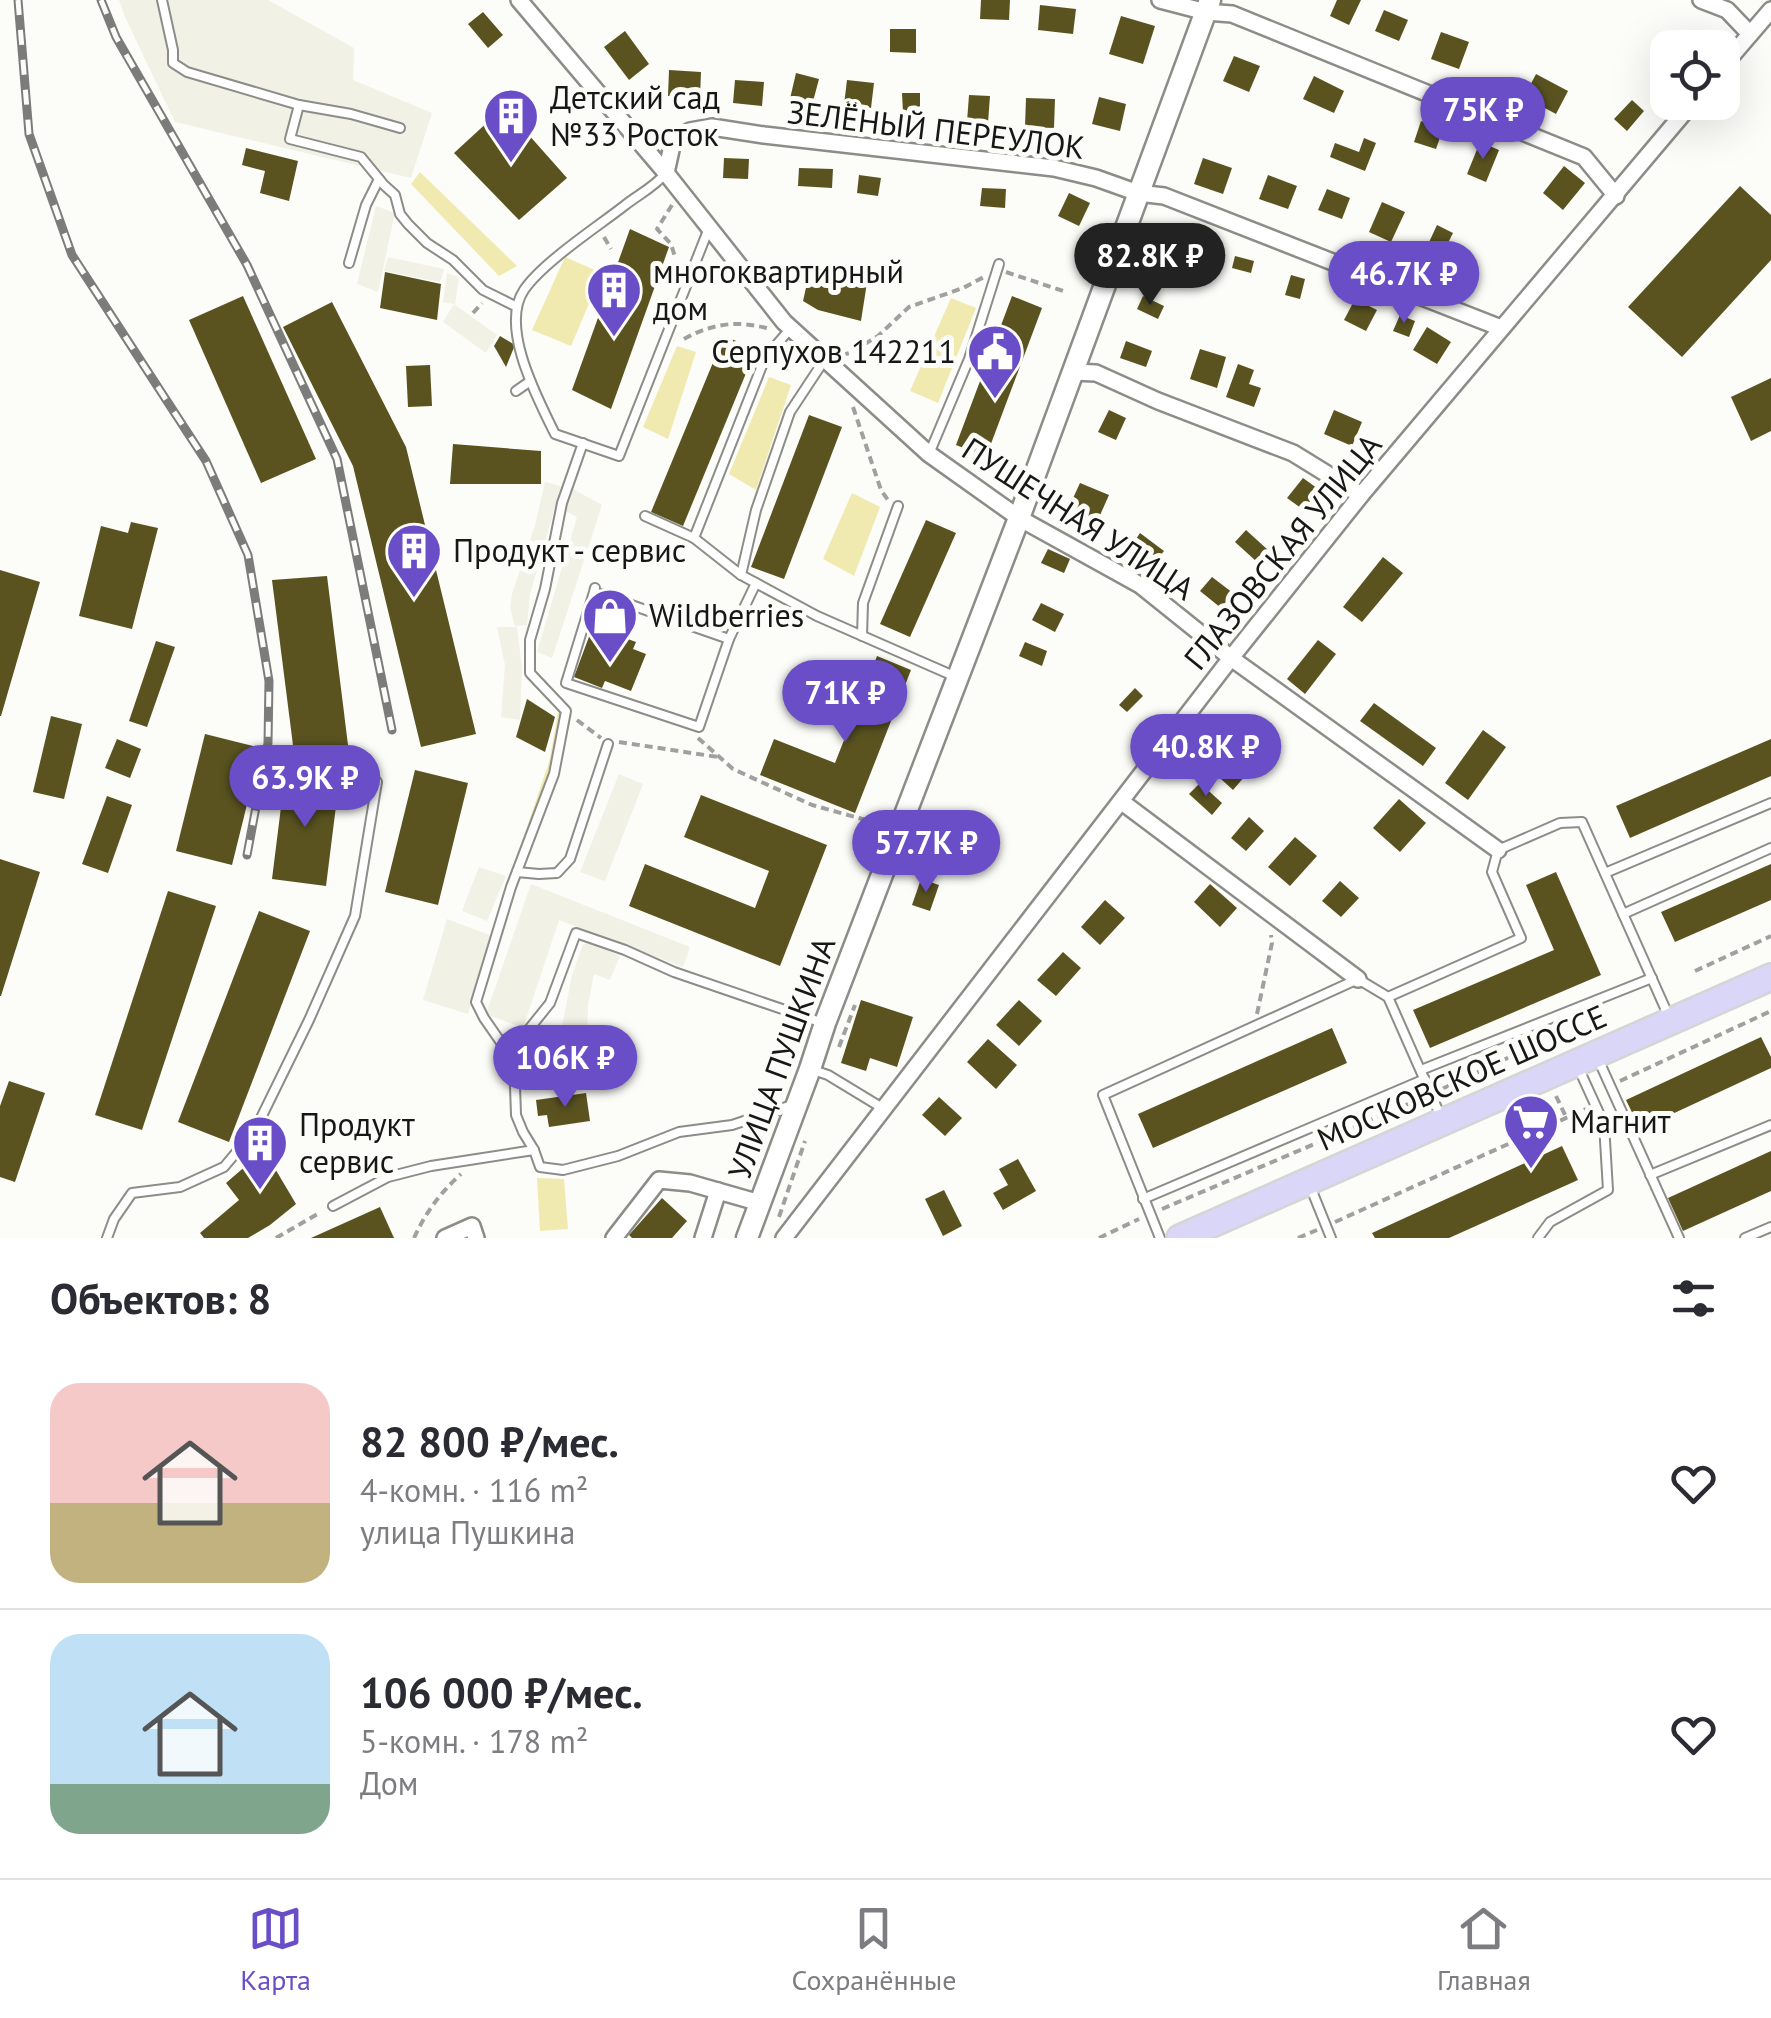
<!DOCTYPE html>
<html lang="ru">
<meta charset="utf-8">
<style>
:root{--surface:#fff;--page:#f2f2f3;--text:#2b2b33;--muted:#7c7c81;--line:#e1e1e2;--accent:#694ec7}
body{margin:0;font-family:"PT Sans",sans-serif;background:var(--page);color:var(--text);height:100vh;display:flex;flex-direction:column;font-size:38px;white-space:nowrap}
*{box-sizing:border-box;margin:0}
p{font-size:32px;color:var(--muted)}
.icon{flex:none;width:55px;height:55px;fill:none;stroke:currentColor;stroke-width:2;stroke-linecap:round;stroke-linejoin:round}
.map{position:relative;height:1238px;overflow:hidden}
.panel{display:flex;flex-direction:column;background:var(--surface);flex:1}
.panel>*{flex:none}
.controls{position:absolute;left:1650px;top:30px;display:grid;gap:20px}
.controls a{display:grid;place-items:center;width:90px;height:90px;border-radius:20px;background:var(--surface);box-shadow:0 10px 40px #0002;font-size:50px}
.price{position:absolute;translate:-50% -85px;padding:0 22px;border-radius:35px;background:var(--accent);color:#fff;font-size:32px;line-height:65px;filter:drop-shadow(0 2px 5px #0008)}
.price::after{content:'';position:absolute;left:50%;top:60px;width:30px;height:22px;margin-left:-15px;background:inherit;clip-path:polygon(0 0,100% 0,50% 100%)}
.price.current{background:#222;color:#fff}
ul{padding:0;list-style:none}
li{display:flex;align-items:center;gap:30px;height:250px;padding:0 50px}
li+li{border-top:2px solid var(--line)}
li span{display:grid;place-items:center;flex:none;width:280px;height:200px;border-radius:30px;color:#555}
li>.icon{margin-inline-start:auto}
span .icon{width:120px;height:120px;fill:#fffc;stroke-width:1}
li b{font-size:42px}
h2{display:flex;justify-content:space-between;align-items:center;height:120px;padding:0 50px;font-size:42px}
.dock{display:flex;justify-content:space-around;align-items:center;height:140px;border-top:2px solid var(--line);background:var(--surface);font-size:28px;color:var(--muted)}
.dock a{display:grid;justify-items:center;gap:5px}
.dock .current{color:var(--accent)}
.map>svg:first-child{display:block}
.built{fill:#f2f1e6}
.green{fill:#f1eab0}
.building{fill:#5a5320}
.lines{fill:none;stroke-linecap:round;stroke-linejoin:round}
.service-casing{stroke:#8c8c89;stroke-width:12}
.minor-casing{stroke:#8c8c89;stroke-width:20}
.tertiary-casing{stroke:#8c8c89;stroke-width:25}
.primary-casing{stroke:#d5d5d5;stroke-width:30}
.path{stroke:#a0a09e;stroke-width:4;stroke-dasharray:8 5;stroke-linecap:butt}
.service{stroke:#fff;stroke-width:8}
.minor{stroke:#fff;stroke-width:15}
.tertiary{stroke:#fff;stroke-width:20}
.primary{stroke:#d9d6f7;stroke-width:25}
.rail-casing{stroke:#7c7c7a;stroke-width:9}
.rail{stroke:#fcfcf9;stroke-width:5;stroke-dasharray:15;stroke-linecap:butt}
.labels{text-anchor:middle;stroke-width:10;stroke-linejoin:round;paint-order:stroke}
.poi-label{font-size:32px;fill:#171716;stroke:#fcfcf9;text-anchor:start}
.street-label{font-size:32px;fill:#171716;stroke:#fcfcf9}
</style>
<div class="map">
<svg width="1771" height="1238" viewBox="0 0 1771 1238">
<rect width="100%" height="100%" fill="#fcfcf9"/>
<g class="built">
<polygon points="119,0 268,0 354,48 353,80 432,113 411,178 175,122 125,17"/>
<polygon points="376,206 395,213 378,292 357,284"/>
<polygon points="388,257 444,269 440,282 384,271"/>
<polygon points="447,273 459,277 455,305 497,335 486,353 443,322 454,304 443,302"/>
<polygon points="545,482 561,486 530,594 527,625 515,626 510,608 512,594 535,525"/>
<polygon points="573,489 602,505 552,658 537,652 577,517 566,511"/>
<polygon points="497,627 517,627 522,668 520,720 501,717 505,665"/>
<polygon points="619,774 643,784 605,881 580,872"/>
<polygon points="479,867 506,876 487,921 462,911"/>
<polygon points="531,884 690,947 683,967 559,920 523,1028 486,1014"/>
<polygon points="447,919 492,936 468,1014 423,1000"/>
<polygon points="591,943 620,956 610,980 594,974 588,1004 587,1042 544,1048 543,1028 562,1027 572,975 583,944"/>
</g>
<g class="green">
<polygon points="420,172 517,266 499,276 411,184"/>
<polygon points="565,257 602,273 571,346 532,330"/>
<polygon points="951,298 976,308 938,403 910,391"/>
<polygon points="677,346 696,352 668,439 643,427"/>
<polygon points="769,377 791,385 756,490 729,474"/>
<polygon points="852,493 880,507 854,576 823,559"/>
<polygon points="559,708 572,714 562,758 523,869 513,868 549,762"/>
<polygon points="537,1178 564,1179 568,1229 540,1231"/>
</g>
<g class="building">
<polygon points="981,0 1010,0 1009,20 980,19"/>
<polygon points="1337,0 1361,0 1349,25 1330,16"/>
<polygon points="1040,5 1076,9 1073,34 1038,30"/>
<polygon points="1384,10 1408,20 1399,41 1375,31"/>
<polygon points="483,12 503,35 488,48 468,24"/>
<polygon points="1121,16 1155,26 1143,64 1109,54"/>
<polygon points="890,29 916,29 916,53 890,52"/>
<polygon points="625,31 649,64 629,80 604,47"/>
<polygon points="1441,32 1469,42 1459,69 1431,59"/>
<polygon points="1234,56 1260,66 1249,92 1223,81"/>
<polygon points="669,70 701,72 700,97 668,96"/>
<polygon points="796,73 819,79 811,109 789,103"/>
<polygon points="1536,74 1568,91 1556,114 1524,97"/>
<polygon points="1314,76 1344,91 1334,113 1303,99"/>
<polygon points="735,80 764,82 762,106 733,103"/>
<polygon points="847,80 874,83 871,108 844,105"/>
<polygon points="902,93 920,93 920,113 903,113"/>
<polygon points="969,95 990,96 988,123 967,122"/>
<polygon points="1099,97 1126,104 1120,131 1092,124"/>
<polygon points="1026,98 1055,99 1054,128 1025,127"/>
<polygon points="1632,100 1644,111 1627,131 1614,119"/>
<polygon points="504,107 567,178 519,220 454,153"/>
<polygon points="1421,121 1443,129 1436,149 1414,142"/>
<polygon points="1364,138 1376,143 1365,171 1330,157 1335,143 1359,152"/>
<polygon points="1480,142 1499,150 1486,182 1467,174"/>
<polygon points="246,148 298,161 289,201 260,193 265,171 242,165"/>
<polygon points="724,158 749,159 748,179 723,178"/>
<polygon points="1203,158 1232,168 1223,194 1194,184"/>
<polygon points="1564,166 1585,183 1563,210 1543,193"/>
<polygon points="799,168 833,169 832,188 798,186"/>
<polygon points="859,175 881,178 878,196 857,193"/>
<polygon points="1268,175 1297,186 1288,209 1259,199"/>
<polygon points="1740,186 1771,215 1771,260 1682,357 1628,307"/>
<polygon points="982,188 1006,189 1005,208 980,206"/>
<polygon points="1327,189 1350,198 1342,219 1318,210"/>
<polygon points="1069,193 1090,203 1079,226 1058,216"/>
<polygon points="1382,202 1405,212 1391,242 1369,232"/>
<polygon points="1437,225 1453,233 1439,261 1424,253"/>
<polygon points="630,229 669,247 611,409 572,390"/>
<polygon points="1162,246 1185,256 1178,271 1156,261"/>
<polygon points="1235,256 1254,261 1251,273 1232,268"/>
<polygon points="812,261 868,276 861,321 818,310 803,301"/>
<polygon points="385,272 441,284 437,320 380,308"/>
<polygon points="1291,275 1305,279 1300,299 1285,295"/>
<polygon points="243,296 316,459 261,483 189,320"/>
<polygon points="1012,296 1042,308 986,457 956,445"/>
<polygon points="1143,296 1164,306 1158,319 1137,309"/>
<polygon points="1355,299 1377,310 1366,331 1344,320"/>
<polygon points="332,302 406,447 476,734 421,747 353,466 283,327"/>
<polygon points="1400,315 1415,321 1409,337 1393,331"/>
<polygon points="1427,327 1451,342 1437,364 1413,350"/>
<polygon points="500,336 515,345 506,367 494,346"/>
<polygon points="724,336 756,349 683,526 651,512"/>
<polygon points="1126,341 1152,351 1146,367 1120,358"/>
<polygon points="1200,349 1226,357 1217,388 1190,379"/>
<polygon points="1238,364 1254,370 1249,384 1261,388 1254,407 1226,397"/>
<polygon points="430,365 432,406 408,407 406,366"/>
<polygon points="1771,378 1771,431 1751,441 1731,397"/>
<polygon points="1109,410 1126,418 1116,440 1098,432"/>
<polygon points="1334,410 1362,422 1352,446 1324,434"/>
<polygon points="809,415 842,427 784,579 751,567"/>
<polygon points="453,444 541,451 541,484 450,484"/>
<polygon points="1303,478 1321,491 1305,511 1287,498"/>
<polygon points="1080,483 1109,495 1097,522 1068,509"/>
<polygon points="926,520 956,533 910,637 880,624"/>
<polygon points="131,522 158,528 132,629 79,616 101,526 128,533"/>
<polygon points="1246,530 1268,550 1257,562 1235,542"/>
<polygon points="1140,533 1164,551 1157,560 1134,542"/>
<polygon points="1048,549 1070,559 1064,573 1041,563"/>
<polygon points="1383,557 1403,573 1362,622 1343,607"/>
<polygon points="0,570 40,582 1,716 0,716"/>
<polygon points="327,576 351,769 295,761 272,580"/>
<polygon points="1212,577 1233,593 1221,608 1200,591"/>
<polygon points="1041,603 1064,614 1055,632 1032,620"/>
<polygon points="593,626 636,642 633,649 646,654 631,691 605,681 602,688 574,677"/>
<polygon points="1318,640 1336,654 1305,694 1287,679"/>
<polygon points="156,641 175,647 147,727 129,721"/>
<polygon points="1025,642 1047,651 1042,666 1019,656"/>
<polygon points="877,656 911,670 855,813 760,775 774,739 835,763"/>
<polygon points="1135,688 1143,696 1127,712 1119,705"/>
<polygon points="527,699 555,717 545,752 516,737"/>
<polygon points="1374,703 1436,748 1423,766 1360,721"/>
<polygon points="51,716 82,724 64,799 33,792"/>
<polygon points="1483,730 1506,747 1468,800 1445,783"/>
<polygon points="205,734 261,748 232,865 176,851"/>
<polygon points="117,739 141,749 130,778 105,768"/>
<polygon points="1771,739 1771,776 1630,838 1616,806"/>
<polygon points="1228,748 1251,769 1233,790 1209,768"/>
<polygon points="415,770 468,783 438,905 385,892"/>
<polygon points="285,775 339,782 326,886 272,879"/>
<polygon points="1200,783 1222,803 1212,815 1189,794"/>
<polygon points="701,795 827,845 780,966 629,906 645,864 755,908 769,871 684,837"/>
<polygon points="107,796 132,805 108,873 82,864"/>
<polygon points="1399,799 1426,823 1400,852 1373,828"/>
<polygon points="1249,817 1264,831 1246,851 1231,838"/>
<polygon points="943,826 960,832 947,863 931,857"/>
<polygon points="1295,837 1317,856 1290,886 1268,867"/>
<polygon points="0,859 40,872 1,996 0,996"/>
<polygon points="1771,864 1771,900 1675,942 1661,912"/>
<polygon points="1556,872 1601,975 1430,1048 1413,1010 1554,950 1526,885"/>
<polygon points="921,879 939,885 930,911 912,905"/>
<polygon points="1340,881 1359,898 1341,917 1322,901"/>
<polygon points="1210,884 1237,908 1220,927 1194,902"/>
<polygon points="168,891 216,906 142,1130 95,1115"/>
<polygon points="1105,900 1125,918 1100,945 1081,927"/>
<polygon points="259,911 310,931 229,1142 178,1122"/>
<polygon points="1063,952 1081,968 1056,996 1037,980"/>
<polygon points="861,1000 913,1017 897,1067 870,1058 866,1071 841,1063"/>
<polygon points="1019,1000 1042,1021 1019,1046 996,1025"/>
<polygon points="1332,1028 1347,1063 1153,1148 1138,1114"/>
<polygon points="1761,1037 1771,1057 1771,1068 1640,1129 1626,1100"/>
<polygon points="988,1039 1017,1065 996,1089 967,1062"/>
<polygon points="9,1081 45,1093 15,1182 0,1177 0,1106"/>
<polygon points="586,1093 590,1121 549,1127 547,1115 538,1116 536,1100"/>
<polygon points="939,1097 962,1118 945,1136 922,1115"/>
<polygon points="1562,1146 1578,1180 1449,1238 1375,1238 1372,1233"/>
<polygon points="264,1150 296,1204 270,1225 248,1238 204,1238 200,1233 239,1200 226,1183"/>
<polygon points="1771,1151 1771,1191 1683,1231 1668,1198"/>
<polygon points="1018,1159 1036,1191 1003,1210 993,1193 1008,1185 999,1169"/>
<polygon points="944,1190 962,1226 943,1236 925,1199"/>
<polygon points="662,1198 687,1221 672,1238 632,1238 629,1235"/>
<polygon points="380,1207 394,1238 311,1238"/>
</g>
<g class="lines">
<g class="service-casing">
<g id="service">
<polyline points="162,0 173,50 173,63 187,72 299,105 290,139 361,157 384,185 395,195 400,214 408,224 427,243 453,260 483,290 517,307"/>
<polyline points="299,105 351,114 400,128"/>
<path d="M 666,173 C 653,188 639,194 624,206 C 597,227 542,263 524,290 C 499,327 538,399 555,434 L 619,456 L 709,228"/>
<polyline points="349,263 366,205 379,179"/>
<polyline points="516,391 529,382"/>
<polyline points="583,443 562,503 545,589 530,640 530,673 566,711 554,774 511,887 476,1002 484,1018 509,1054 550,1003 576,933 625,950 674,972 823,1023"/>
<polyline points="929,454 969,359 999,264"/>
<polyline points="645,516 694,538 741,575 817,616 956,677"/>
<polyline points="694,538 765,358 791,328"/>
<polyline points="741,575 756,510 790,412 825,359"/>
<polyline points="594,592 729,639 699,727 566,683 594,592 595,588"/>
<polyline points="862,636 863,603 898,506"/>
<polyline points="729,639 756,583"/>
<polyline points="517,872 539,874 557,873 570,859 608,744"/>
<polyline points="1605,873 1771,803"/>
<polyline points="1623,914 1771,848"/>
<polyline points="1388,997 1521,938 1492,872 1498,850 1560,823 1582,822 1669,1017"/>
<polyline points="509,1054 515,1086 516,1115 523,1132 534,1150 540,1167 563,1170 618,1156 679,1132 732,1125 792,1105"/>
<polyline points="1598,1059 1679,1238"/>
<polyline points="810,1069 828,1075 884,1109"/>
<polyline points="1421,1070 1652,978"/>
<polyline points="1650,1175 1771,1125"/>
<polyline points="1310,1186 1331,1238"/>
<polyline points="1143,1199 1425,1079"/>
<polyline points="333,1206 388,1177 431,1166 534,1150"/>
<polyline points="107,1238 114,1219 132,1193 180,1187 224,1167 255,1130 309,1020 355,916 377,782"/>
<polyline points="1160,1238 1103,1095 1358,979 1388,997 1441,1117"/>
<polyline points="1538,1238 1550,1222 1608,1190 1604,1124 1578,1067"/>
<polyline points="1745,1238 1771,1227"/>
</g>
</g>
<g class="minor-casing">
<g id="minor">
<polyline points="519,0 666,173 784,322 929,454 1019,518 1140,585 1231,658 1498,850"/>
<polyline points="1160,0 1206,12 1232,14 1584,157 1616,196"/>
<polyline points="1701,0 1727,10 1750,34"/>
<polyline points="1722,67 1771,10"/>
<polyline points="666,173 673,141 690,131 712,127 764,135 1054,168 1096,178 1138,193 1164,196 1501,328"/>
<polyline points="1072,372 1096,373 1158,401 1293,453 1361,495"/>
<polyline points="1122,802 1358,979"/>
<polyline points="445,1238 472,1226 476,1238"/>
<polyline points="614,1238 659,1180 690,1183 760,1203"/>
<polyline points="703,1238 718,1191"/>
<polyline points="784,1238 1231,658 1361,495 1693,102"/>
</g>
</g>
<g class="tertiary-casing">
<polyline id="tertiary" points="747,1238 810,1069 825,1023 1019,518 1210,0"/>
</g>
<g class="primary-casing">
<polyline id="primary" points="1180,1238 1771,977"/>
</g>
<g class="path">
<polyline points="672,205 657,229 671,244 675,257"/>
<polyline points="604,237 611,249"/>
<polyline points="1006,272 1063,291"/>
<polyline points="473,313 482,303"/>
<path d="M 684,339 C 713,323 738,320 770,329"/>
<polyline points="841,355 850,353 878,336 909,307 963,288 984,277"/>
<polyline points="853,407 881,490 888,500"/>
<polyline points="577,720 601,738"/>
<polyline points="698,738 733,769 812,805 866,820"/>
<polyline points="619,742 718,757"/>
<polyline points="1695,971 1771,936"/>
<polyline points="1257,1014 1272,943 1271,935"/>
<polyline points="839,1047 855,1005"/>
<polyline points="1620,1081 1771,1011"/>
<polyline points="1442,1089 1533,1046 1539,1060"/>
<polyline points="1556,1096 1566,1117"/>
<polyline points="1162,1209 1420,1099"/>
<polyline points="779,1217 805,1141"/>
<polyline points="1335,1222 1586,1109"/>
<polyline points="276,1238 321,1212"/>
<path d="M 414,1238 C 426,1212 440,1193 461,1174"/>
<polyline points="1099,1238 1139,1219"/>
<polyline points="1298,1238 1317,1230"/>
</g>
<use href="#service" class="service"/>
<use href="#minor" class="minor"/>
<use href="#tertiary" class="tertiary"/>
<use href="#primary" class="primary"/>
<g class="rail-casing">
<g id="rail">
<polyline points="18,0 29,134 72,255 206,461 248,555 269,681 268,743 247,855"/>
<polyline points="101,0 116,37 247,265 337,459 392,730"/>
</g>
</g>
<use href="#rail" class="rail"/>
</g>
<defs>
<g id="building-pin" transform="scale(2.875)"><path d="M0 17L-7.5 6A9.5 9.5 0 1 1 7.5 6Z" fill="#694ec7" stroke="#fcfcf9"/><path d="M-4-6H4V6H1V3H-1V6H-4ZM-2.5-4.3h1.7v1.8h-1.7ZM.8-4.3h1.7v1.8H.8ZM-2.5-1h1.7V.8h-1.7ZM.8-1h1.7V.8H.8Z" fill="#fff"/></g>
<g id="civic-pin" transform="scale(2.875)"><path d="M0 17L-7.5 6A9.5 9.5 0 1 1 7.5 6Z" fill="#694ec7" stroke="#fcfcf9"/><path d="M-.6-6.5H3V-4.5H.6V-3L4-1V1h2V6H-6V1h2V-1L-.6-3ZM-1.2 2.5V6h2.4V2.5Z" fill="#fff"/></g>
<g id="shop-pin" transform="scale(2.875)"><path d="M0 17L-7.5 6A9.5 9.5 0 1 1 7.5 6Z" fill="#694ec7" stroke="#fcfcf9"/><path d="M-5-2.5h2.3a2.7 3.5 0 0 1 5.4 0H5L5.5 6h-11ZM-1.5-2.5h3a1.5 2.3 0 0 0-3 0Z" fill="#fff"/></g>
<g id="supermarket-pin" transform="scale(2.875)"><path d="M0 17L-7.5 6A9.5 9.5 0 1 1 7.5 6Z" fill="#694ec7" stroke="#fcfcf9"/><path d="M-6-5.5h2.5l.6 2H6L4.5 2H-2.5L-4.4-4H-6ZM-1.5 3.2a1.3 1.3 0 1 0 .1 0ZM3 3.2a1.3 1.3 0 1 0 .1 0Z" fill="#fff"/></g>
</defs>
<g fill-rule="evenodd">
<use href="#building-pin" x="511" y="116"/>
<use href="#building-pin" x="614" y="290"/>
<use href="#civic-pin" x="995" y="352"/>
<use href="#building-pin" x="414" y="551"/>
<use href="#shop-pin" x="610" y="616"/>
<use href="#supermarket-pin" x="1531" y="1122"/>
<use href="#building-pin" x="260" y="1143"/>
</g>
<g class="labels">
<g class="poi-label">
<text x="550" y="109">Детский сад<tspan x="550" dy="37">№33 Росток</tspan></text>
<text x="653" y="283">многоквартирный<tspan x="653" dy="37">дом</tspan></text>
<text x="956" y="363" text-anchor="end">Серпухов 142211</text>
<text x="453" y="562">Продукт - сервис</text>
<text x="649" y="627">Wildberries</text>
<text x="1570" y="1133">Магнит</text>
<text x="299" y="1136">Продукт<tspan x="299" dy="37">сервис</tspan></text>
</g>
<g class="street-label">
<text transform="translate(936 130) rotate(7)" y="11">ЗЕЛЁНЫЙ ПЕРЕУЛОК</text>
<text transform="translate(1078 519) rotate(33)" y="11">ПУШЕЧНАЯ УЛИЦА</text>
<text transform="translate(1283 552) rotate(-51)" y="11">ГЛАЗОВСКАЯ УЛИЦА</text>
<text transform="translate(782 1058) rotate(-70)" y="11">УЛИЦА ПУШКИНА</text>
<text transform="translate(1462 1078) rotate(-24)" y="11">МОСКОВСКОЕ ШОССЕ</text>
</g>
</g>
</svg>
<div class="controls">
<a><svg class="icon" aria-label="locate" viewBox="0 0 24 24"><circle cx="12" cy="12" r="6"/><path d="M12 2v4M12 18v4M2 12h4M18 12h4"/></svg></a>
</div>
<b class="price" style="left:1483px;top:162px">75K ₽</b>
<b class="price current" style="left:1150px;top:308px">82.8K ₽</b>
<b class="price" style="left:1404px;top:326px">46.7K ₽</b>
<b class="price" style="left:845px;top:745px">71K ₽</b>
<b class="price" style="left:1206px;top:799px">40.8K ₽</b>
<b class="price" style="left:305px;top:830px">63.9K ₽</b>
<b class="price" style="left:926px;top:895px">57.7K ₽</b>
<b class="price" style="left:565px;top:1110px">106K ₽</b>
</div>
<section class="panel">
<h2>Объектов: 8<svg class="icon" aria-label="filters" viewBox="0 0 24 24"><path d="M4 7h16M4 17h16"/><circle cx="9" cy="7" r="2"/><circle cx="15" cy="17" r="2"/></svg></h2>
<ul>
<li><span style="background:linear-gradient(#f6c9c9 60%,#c2b280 0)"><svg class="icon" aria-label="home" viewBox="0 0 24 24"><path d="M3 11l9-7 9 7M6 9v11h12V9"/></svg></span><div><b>82 800 ₽/мес.</b><p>4-комн. · 116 m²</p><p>улица Пушкина</p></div><svg class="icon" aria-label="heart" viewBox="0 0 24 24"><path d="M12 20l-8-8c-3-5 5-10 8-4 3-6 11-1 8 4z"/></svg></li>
<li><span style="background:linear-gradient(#bfe0f5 75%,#7fa58c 0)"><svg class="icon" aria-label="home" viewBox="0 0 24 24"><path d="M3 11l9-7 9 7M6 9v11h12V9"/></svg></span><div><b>106 000 ₽/мес.</b><p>5-комн. · 178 m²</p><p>Дом</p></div><svg class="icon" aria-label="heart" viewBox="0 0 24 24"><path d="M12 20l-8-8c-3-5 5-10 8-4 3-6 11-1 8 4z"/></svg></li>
</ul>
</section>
<nav class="dock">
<a class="current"><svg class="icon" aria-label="map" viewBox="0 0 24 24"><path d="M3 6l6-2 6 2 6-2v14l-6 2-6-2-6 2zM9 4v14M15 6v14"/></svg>Карта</a>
<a><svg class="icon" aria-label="saved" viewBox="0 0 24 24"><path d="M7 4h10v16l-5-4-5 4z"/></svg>Сохранённые</a>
<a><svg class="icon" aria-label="home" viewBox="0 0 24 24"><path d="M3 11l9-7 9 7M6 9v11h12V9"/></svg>Главная</a>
</nav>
